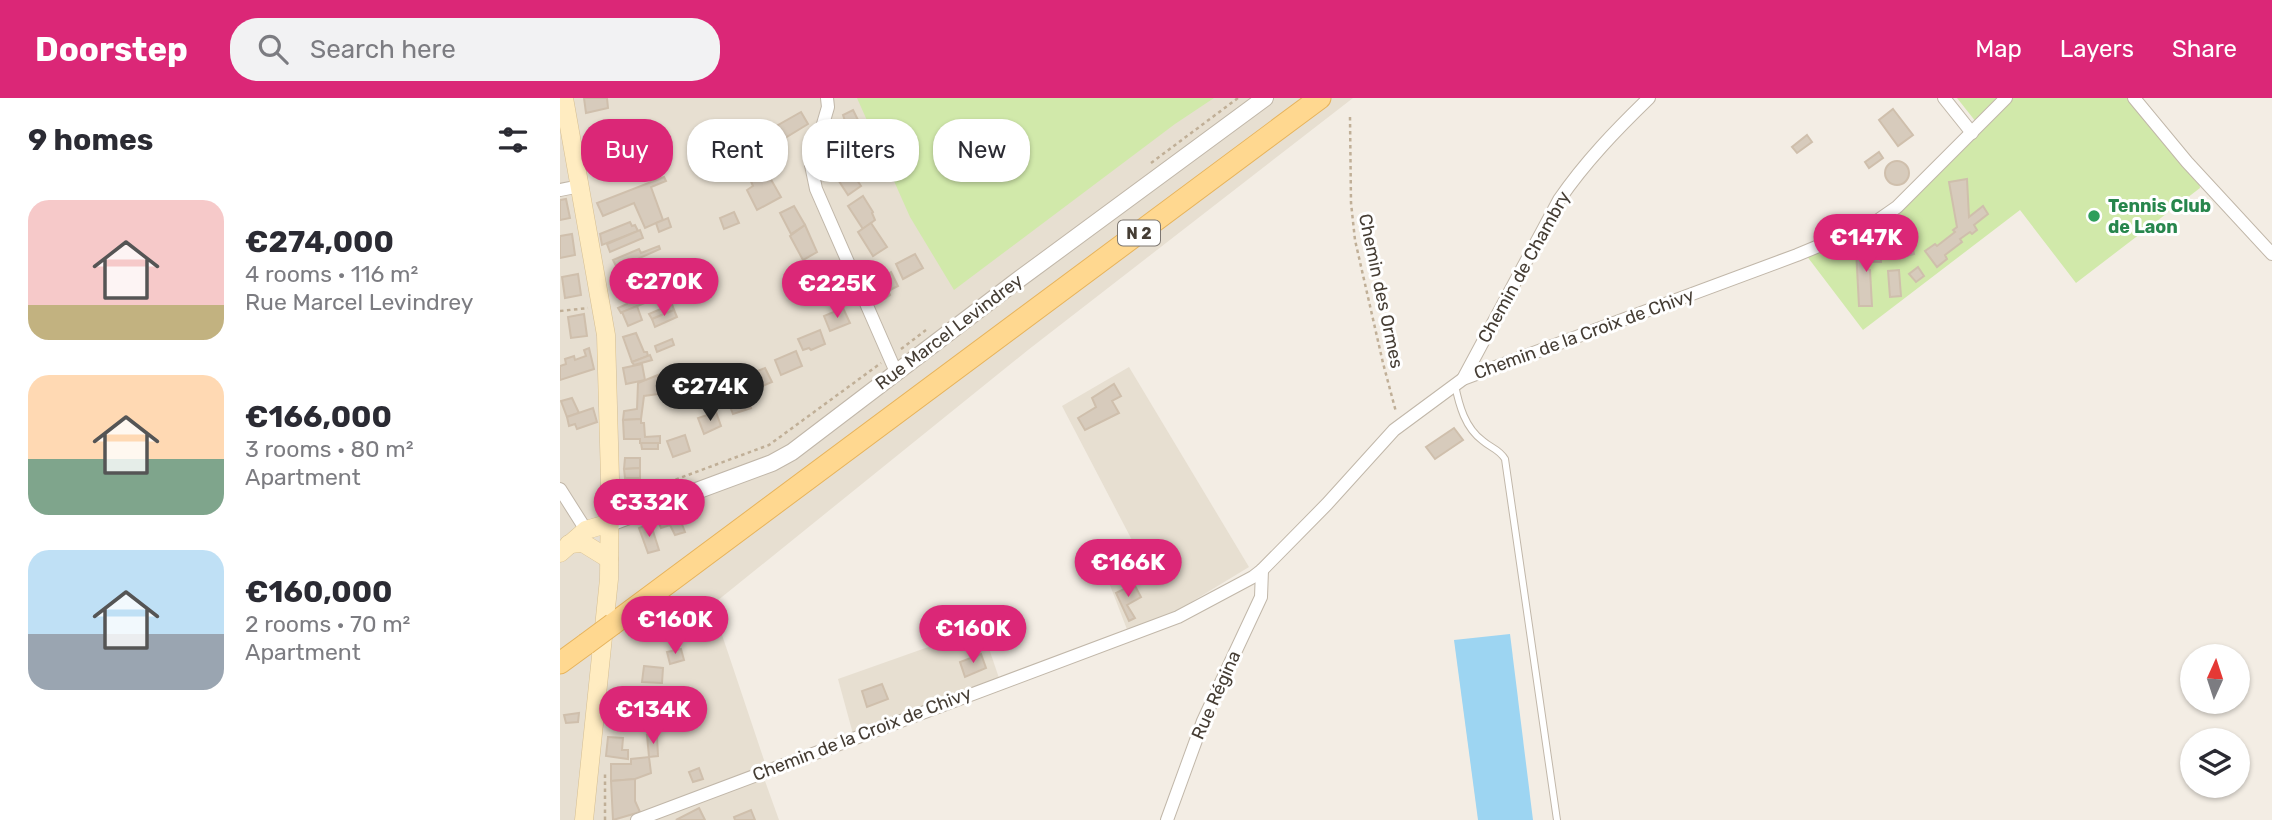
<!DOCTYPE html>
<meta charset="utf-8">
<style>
:root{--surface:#fff;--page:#f2f2f3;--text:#2b2b33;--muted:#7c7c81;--accent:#db2777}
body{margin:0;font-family:Rubik,sans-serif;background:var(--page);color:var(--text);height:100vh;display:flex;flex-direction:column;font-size:26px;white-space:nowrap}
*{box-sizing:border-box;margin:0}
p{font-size:23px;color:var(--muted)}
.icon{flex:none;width:38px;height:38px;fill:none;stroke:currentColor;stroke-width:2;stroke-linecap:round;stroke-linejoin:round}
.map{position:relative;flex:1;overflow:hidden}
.details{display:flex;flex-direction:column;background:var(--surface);width:560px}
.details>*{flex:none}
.banner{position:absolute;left:21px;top:21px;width:665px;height:63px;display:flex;gap:14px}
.needle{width:46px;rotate:3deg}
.controls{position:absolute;left:1620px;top:546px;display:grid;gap:14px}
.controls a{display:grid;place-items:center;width:70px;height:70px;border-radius:50%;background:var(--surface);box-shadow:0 2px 5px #0004;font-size:35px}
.price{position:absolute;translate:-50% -60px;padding:0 16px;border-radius:24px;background:var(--accent);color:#fff;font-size:23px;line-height:46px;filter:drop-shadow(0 2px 4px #0008)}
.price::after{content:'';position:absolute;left:50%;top:42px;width:21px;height:16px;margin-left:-10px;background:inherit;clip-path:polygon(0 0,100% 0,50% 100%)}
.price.on{background:#222;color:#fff}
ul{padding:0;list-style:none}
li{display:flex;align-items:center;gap:21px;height:175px;padding:0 28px}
li span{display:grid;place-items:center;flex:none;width:196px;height:140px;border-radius:21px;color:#555}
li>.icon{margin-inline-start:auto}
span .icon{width:84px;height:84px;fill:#fffc;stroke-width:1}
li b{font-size:30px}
h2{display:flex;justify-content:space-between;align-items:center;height:84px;padding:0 28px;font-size:30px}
.chip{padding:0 24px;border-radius:28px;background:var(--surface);box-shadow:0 2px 5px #0004;font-size:24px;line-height:63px}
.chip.on{background:var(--accent);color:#fff}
header{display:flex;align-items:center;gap:42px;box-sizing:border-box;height:98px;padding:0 35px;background:var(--accent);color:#fff}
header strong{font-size:33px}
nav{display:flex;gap:38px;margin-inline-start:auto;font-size:24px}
.search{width:490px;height:63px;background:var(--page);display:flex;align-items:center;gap:18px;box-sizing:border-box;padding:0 24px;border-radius:28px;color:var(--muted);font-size:26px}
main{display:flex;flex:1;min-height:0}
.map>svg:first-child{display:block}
.residential{fill:#e7dfd1}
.green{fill:#d1e9aa}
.water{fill:#9dd5f2}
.building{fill:#d7cbbc;stroke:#cfbfac;stroke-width:2}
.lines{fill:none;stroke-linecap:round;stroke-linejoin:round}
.service-casing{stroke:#c1b7a9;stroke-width:8}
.minor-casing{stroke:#c1b7a9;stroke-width:14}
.tertiary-casing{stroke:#c1b7a9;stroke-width:18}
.secondary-casing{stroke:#d5be92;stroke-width:19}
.primary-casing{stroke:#e7b45d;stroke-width:23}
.path{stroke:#c0af97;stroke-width:2.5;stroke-dasharray:3.5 3.5;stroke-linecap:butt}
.service{stroke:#fff;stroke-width:6}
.minor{stroke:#fff;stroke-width:12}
.tertiary{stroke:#fff;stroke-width:16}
.secondary{stroke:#ffecc1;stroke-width:18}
.primary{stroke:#ffd890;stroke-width:21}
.primary-bridge-casing{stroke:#e7b45d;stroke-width:23;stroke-linecap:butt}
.primary-bridge{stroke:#ffd890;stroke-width:21}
.leisure-dot{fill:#2e9e5b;stroke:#fff;stroke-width:2.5}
.labels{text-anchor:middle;stroke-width:6;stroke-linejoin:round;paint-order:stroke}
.shield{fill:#fff;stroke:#7d7771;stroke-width:2}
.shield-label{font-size:16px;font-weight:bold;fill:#453d34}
.leisure-label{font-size:18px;font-weight:bold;fill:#27864d;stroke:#fff;text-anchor:start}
.street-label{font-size:18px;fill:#453d34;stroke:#fff}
</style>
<header>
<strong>Doorstep</strong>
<div class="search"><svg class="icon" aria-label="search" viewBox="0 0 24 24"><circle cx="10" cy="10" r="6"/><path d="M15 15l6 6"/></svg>Search here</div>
<nav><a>Map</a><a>Layers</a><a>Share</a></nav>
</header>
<main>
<section class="details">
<h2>9 homes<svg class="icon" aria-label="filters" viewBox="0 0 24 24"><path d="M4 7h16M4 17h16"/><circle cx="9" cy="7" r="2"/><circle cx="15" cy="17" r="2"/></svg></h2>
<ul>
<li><span style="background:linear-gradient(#f6c9c9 75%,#c2b280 0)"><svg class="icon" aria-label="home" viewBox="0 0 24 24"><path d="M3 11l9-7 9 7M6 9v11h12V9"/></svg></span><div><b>€274,000</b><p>4 rooms · 116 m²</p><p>Rue Marcel Levindrey</p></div></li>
<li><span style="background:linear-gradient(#ffd9b3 60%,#7fa58c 0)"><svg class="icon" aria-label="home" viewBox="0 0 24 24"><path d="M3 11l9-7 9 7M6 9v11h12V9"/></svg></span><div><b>€166,000</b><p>3 rooms · 80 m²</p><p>Apartment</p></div></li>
<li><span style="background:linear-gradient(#bfe0f5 60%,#9aa5b1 0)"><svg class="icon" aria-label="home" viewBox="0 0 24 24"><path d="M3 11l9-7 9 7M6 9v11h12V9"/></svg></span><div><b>€160,000</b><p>2 rooms · 70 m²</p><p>Apartment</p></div></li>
</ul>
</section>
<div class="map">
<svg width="1712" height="722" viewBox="0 0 1712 722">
<rect width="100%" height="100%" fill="#f3ede4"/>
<g class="residential">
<polygon points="0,0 793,0 468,252 152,507 206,668 205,683 219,722 0,722"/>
<polygon points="569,269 689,469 618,512 568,534 548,482 585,467 502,308"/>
<polygon points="422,530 439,580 293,636 278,581"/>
</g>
<g class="green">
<polygon points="297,0 654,0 615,26 394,192 350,119"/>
<polygon points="1397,0 1569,0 1639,83 1640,90 1516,185 1460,112 1303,232 1246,157 1325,125 1420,29"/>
</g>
<polygon class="water" points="950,536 973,722 918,722 894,542"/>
<g class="building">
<polygon points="24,0 47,0 48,10 26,15"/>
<polygon points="1333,11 1353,37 1338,48 1319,22"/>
<polygon points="293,12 305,36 291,43 282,25 285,23 283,17"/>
<polygon points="241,14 248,26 220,43 213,30"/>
<polygon points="60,23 62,27 68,26 72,46 59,50 54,29 52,30 50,25"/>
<polygon points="48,31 52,51 39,58 38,54 34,55 30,35"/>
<polygon points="1247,37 1252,44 1237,55 1232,49"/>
<polygon points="1319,54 1323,60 1309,70 1305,64"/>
<circle cx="1337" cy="75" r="12"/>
<polygon points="288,69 301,88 288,97 275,77"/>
<polygon points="205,71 221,99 197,112 187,92 193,88 189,79"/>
<polygon points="104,79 106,83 91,89 103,122 85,130 74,105 43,118 37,105"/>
<polygon points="1407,81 1409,119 1423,108 1428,116 1414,127 1417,132 1412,136 1410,134 1400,141 1402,144 1385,157 1387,161 1377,169 1365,153 1375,146 1377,148 1395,134 1393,132 1397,129 1389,84"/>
<polygon points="303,98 313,114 312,115 315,122 303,131 288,108"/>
<polygon points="6,101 10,120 0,122 0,102"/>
<polygon points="234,108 245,127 231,136 220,115"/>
<polygon points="174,114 179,125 164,131 160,120"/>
<polygon points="108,120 111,129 99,134 96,125"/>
<polygon points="70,124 72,128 75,127 78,133 42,147 40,136"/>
<polygon points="311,125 327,149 313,158 298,134"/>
<polygon points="245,127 257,154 243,162 230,138"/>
<polygon points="80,132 83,140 50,154 47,146"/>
<polygon points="1349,132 1354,156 1342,159 1337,134"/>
<polygon points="12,136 15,157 0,160 0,138"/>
<polygon points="99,148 100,151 57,170 53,162 79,151 81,155"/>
<polygon points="1320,150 1321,164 1307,164 1307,171 1310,172 1312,208 1299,208 1296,151"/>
<polygon points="355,156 363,170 343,181 336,166"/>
<polygon points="261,164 271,183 257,191 246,172"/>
<polygon points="68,169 74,183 61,188 55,175"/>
<polygon points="1358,169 1364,178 1356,184 1349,176"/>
<polygon points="1339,172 1341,198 1330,199 1328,173"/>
<polygon points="331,174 338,188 328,193 330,197 326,200 316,182"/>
<polygon points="18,176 21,197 5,200 2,179"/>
<polygon points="105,178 109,186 86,196 88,200 98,196 99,199 61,215 58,210 67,206 63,196 76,191 80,199 85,194 82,188"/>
<polygon points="112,206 114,212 92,221 89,216"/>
<polygon points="77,208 82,222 68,228 62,214"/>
<polygon points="283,210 290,225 270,233 264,218"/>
<polygon points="114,212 117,219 95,229 92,221"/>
<polygon points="24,216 27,238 11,240 8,219"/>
<polygon points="260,232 265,246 251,252 249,250 243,252 238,241"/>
<polygon points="76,235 84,254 87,254 88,258 72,264 63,239"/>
<polygon points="112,241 114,247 97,254 95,248"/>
<polygon points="29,250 34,271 0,282 0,268 6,266 5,261 14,258 15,262 26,258 24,252"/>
<polygon points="236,253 242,268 221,277 215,262"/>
<polygon points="90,257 92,262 74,267 72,264"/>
<polygon points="82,266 85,282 66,286 63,270"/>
<polygon points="205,270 212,284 200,289 201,292 195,295 188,277"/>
<polygon points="98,277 99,296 84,298 81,321 63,322 64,313 77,311 78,285"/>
<polygon points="554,286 561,298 552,303 559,315 525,332 518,320 536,309 532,300"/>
<polygon points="186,294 191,310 173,316 167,301"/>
<polygon points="12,300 19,315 7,319 1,303"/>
<polygon points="33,310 37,324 17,331 15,326 9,328 7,319"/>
<polygon points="156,314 161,328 144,336 138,320"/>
<polygon points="81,321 81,325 84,325 85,339 100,338 100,345 80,345 80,341 64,341 63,322"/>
<polygon points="894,330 903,342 875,361 866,349"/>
<polygon points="125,337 130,353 113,359 107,343"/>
<polygon points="81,345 98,345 98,351 82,351"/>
<polygon points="65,360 80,360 80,370 64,371"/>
<polygon points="80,370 80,380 65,380 64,371"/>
<polygon points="118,416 125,434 115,437 110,427 101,430 98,423"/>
<polygon points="87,427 90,434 93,433 99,452 88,455 79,430"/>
<polygon points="574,486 581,499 567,507 575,520 569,523 556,495"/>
<polygon points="121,551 124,562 110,566 107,554"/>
<polygon points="421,556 426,570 405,579 400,564"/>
<polygon points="84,568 103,570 102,585 82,584"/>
<polygon points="322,586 328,601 307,609 302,593"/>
<polygon points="62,594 94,597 93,601 80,600 80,603 83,603 82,610 79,612 61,610"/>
<polygon points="60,614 108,614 108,624 100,624 100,621 77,619 77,629 60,628"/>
<polygon points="19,615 18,624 6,625 4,617"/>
<polygon points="87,637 97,638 98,658 89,659"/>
<polygon points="48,639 63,640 62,652 68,652 68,661 46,658"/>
<polygon points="89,659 91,675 75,681 51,683 51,666 71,666 71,661"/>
<polygon points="139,670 143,681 133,684 129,674"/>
<polygon points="75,681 75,703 80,714 53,722 51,683"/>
<polygon points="139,710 145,722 116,722"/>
<polygon points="191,712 195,722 175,722 174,719"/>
</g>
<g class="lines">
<g class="service-casing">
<path id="service" d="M 895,287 C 899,307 905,330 923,343 C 931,350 939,351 945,361 L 997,722"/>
</g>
<g class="minor-casing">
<g id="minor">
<polyline points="267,0 268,9 251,67 256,91 336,274"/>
<polyline points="1384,0 1412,35"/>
<polyline points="1574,0 1627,64 1712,156"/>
<polyline points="0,92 20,88"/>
<path d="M 903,281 L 999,102 C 1025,64 1056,32 1089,0"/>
<polyline points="0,391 26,432"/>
<polyline points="77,722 618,519 693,479 702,472 767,406 834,332 903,281 1237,157 1314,125 1337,109 1446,0"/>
<polyline points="607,722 643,623 701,499 702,472"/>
</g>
</g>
<g class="tertiary-casing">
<polyline id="tertiary" points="50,425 212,365 232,354 454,185 705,0"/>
</g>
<g class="secondary-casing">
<g id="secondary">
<polyline points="4,0 46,237 50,381 49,481 24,722"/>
<polyline points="9,446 23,445 49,461"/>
<polyline points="0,455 26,432 50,425"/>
</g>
</g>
<g class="primary-casing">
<g id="primary">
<polyline points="53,526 760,0"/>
<polyline points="0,565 26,546"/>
</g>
</g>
<g class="path">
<polyline points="790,19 791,105 795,142 823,265 836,314"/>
<polyline points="591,65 678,0"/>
<polyline points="0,213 28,210"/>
<polyline points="341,251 366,232"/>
<polyline points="63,401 209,347 321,265"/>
<polyline points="45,722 45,673"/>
</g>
<use href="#service" class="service"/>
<use href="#minor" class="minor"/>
<use href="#tertiary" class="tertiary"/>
<use href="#secondary" class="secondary"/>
<use href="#primary" class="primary"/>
<g class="primary-bridge-casing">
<polyline id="primary-bridge" points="26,546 53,526"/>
</g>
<use href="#primary-bridge" class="primary-bridge"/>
</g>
<circle class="leisure-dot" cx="1534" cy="118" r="7"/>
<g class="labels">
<rect class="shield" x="558" y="122.5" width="42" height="25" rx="5"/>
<g class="shield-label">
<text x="579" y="141">N 2</text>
</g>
<g class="leisure-label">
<text x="1548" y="114">Tennis Club<tspan x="1548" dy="21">de Laon</tspan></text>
</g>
<g class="street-label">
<text transform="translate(964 169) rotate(-61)" y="6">Chemin de Chambry</text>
<text transform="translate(821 193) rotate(78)" y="6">Chemin des Ormes</text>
<text transform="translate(389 234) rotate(-37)" y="6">Rue Marcel Levindrey</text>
<text transform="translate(1024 236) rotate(-20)" y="6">Chemin de la Croix de Chivy</text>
<text transform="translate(656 597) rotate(-66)" y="6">Rue Régina</text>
<text transform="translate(302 636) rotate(-21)" y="6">Chemin de la Croix de Chivy</text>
</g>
</g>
</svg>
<div class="controls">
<a><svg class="needle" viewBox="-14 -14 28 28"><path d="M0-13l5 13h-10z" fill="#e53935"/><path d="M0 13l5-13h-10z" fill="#7c7c81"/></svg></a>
<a><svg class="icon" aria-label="layers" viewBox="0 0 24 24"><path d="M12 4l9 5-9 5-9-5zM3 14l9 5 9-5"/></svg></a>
</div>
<b class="price" style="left:1306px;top:176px">€147K</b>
<b class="price" style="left:104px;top:220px">€270K</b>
<b class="price" style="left:277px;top:222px">€225K</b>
<b class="price on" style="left:150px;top:325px">€274K</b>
<b class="price" style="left:89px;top:441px">€332K</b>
<b class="price" style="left:568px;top:501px">€166K</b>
<b class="price" style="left:115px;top:558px">€160K</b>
<b class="price" style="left:413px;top:567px">€160K</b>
<b class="price" style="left:93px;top:648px">€134K</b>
<div class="banner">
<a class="chip on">Buy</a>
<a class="chip">Rent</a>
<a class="chip">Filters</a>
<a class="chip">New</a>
</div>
</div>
</main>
